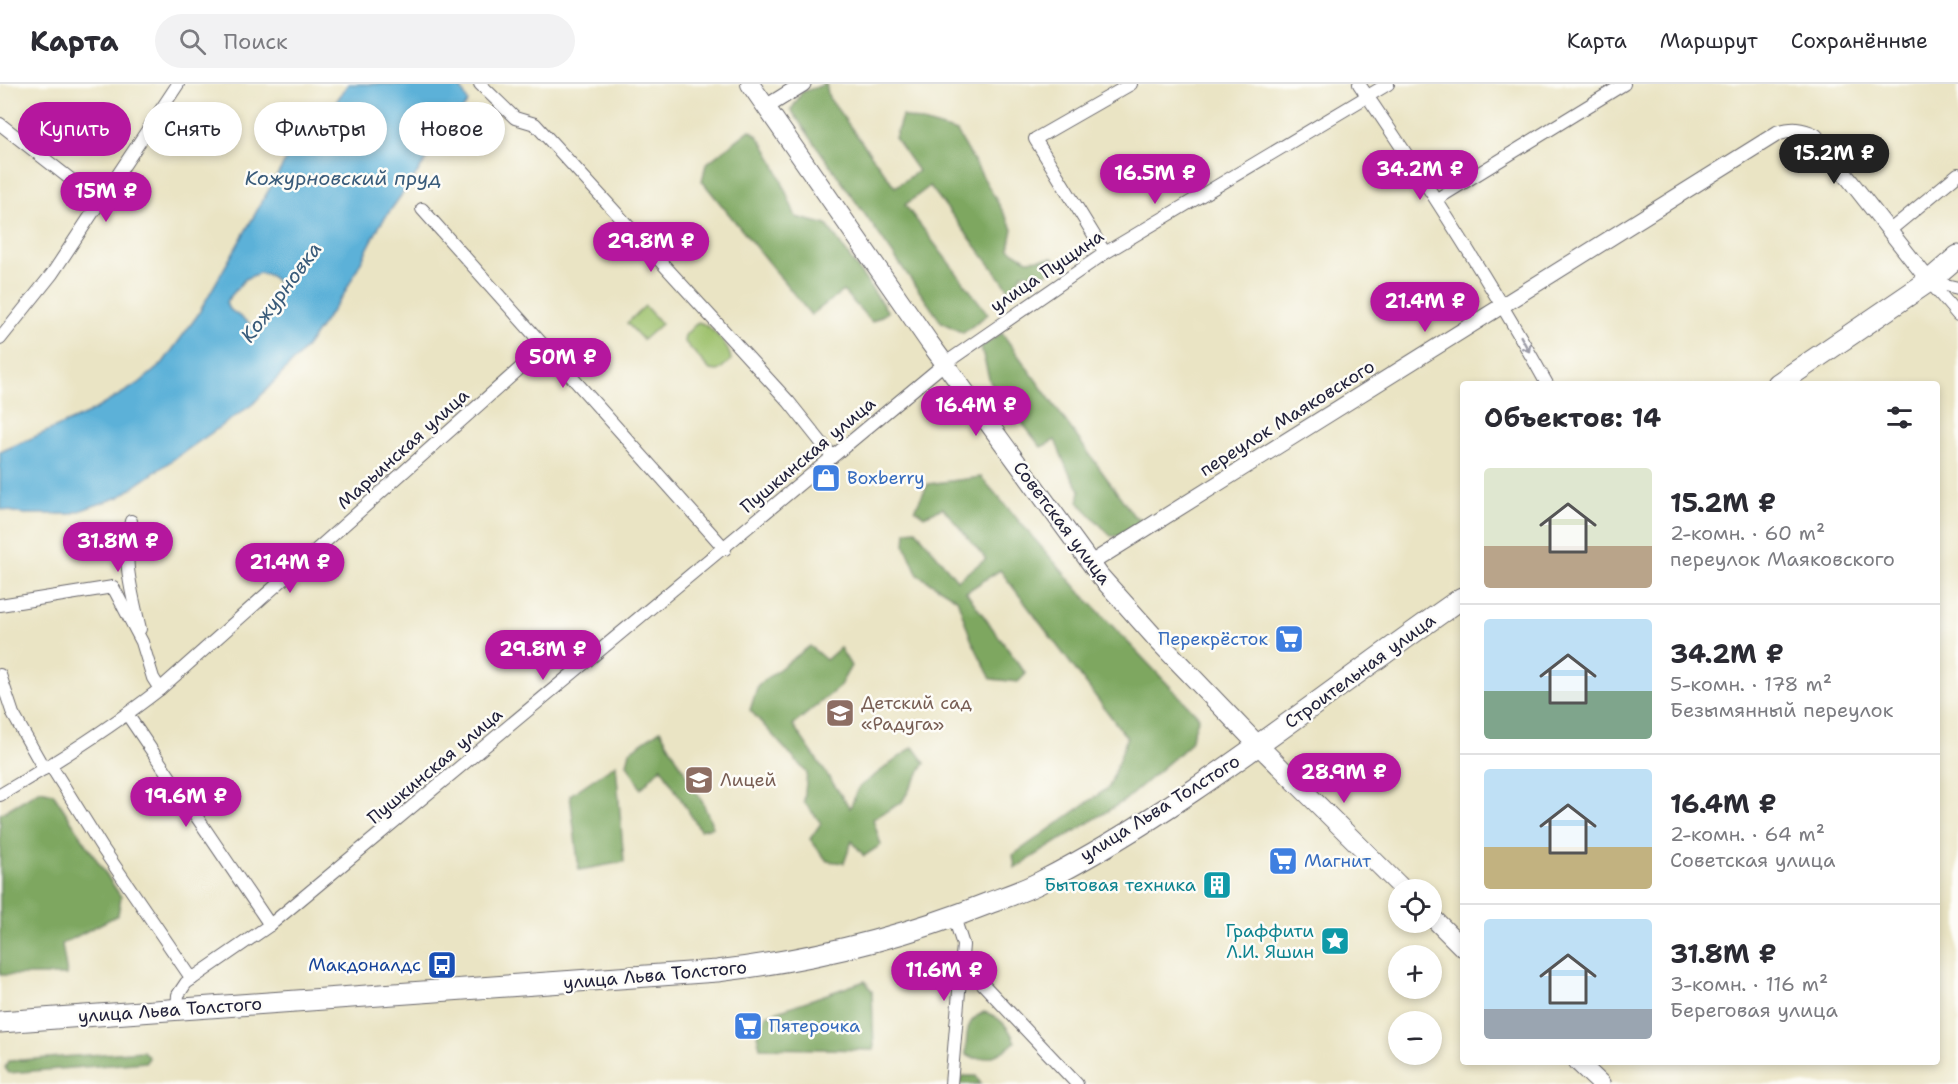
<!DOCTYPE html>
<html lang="ru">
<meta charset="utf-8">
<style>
:root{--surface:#fff;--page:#f2f2f3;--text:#2b2b33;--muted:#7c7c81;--line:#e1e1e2;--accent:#b5179e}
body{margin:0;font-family:"Shantell Sans",sans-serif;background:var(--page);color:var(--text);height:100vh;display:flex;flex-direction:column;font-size:22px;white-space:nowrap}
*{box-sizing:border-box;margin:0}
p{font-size:20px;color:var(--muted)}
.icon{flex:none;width:33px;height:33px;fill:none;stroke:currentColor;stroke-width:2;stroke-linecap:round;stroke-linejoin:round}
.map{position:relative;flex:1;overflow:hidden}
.details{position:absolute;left:1460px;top:297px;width:480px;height:684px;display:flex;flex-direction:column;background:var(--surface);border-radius:6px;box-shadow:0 3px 9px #0003}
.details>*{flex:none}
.hud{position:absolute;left:18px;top:18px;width:570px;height:54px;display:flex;gap:12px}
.controls{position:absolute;left:1388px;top:795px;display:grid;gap:12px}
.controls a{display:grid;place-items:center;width:54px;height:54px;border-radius:50%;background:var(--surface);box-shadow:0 3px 9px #0003;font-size:30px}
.price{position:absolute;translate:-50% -51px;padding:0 14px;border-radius:21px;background:var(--accent);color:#fff;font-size:20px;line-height:39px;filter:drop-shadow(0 2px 3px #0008)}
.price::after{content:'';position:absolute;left:50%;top:36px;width:18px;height:14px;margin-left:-9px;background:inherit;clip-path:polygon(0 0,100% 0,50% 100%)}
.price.active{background:#222;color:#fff}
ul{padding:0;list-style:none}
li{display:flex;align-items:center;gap:18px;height:150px;padding:0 24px}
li+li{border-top:2px solid var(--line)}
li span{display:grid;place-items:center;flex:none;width:168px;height:120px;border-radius:6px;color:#555}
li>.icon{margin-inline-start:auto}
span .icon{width:72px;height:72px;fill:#fffc;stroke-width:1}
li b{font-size:26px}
h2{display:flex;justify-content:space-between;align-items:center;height:72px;padding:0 24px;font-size:26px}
.pill{padding:0 21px;border-radius:27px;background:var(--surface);box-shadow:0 3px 9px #0003;font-size:21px;line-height:54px}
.pill.active{background:var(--accent);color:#fff}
header{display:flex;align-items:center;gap:36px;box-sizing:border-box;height:84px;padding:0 30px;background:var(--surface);border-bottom:2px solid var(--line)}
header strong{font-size:28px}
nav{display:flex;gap:33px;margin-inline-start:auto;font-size:21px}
.search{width:420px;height:54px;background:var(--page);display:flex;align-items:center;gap:15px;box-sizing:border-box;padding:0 21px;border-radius:33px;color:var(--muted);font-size:22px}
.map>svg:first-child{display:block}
.green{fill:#9dc16c;stroke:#607254;stroke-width:1.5}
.forest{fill:#7ea760;stroke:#50644e;stroke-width:1.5}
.water{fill:#5bb1d8;stroke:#3e6a8a;stroke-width:1.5;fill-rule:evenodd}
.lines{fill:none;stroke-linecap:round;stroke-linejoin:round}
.minor-casing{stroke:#68666b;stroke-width:14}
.tertiary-casing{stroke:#68666b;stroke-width:17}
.secondary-casing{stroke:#68666b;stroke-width:20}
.trunk-casing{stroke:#68666b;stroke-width:23}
.minor{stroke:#fff;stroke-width:12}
.tertiary{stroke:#fff;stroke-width:15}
.secondary{stroke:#fff;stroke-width:18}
.trunk{stroke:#fff;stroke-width:21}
.oneway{stroke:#9c9ca7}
.labels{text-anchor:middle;stroke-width:5;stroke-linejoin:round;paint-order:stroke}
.street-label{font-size:18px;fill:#22223b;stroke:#fdfcf7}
.shop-label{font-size:18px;fill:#366cbe;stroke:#fdfcf7;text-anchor:start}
.education-label{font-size:18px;fill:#785e54;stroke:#fdfcf7;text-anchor:start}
.culture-label{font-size:18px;fill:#0d838f;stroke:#fdfcf7;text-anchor:end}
.transit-label{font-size:18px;fill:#164399;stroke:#fdfcf7;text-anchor:end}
.water-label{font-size:20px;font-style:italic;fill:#395b7a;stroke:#fdfcf7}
</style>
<header>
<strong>Карта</strong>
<div class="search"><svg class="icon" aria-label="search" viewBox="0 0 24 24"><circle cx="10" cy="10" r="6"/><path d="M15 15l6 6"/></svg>Поиск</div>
<nav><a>Карта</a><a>Маршрут</a><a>Сохранённые</a></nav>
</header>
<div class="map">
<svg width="1958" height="1000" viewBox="0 0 1958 1000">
<rect width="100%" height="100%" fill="#fdfcf7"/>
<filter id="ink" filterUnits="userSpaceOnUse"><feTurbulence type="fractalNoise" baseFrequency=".0167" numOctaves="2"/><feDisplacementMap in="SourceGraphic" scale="12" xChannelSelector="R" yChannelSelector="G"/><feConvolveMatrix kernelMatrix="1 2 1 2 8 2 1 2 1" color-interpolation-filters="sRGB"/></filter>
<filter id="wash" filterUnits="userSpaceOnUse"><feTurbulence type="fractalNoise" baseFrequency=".008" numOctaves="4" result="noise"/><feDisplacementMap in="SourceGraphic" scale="24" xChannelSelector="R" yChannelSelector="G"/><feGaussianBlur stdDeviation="1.35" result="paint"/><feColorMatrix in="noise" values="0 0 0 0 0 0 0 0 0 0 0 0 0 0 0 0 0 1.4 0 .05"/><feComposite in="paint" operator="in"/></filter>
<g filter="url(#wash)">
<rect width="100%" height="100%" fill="#eae4c4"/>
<g class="green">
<polygon points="645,222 661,240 643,256 627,239"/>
<path d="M 698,238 C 711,241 730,263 731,276 L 718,287 L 710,286 L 684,257 L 685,251 Z"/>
</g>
<g class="forest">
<polygon points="826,0 829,14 895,103 918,87 895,54 902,32 957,48 1013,145 1009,165 1027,176 1053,174 1058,182 1042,192 1022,189 1011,208 930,102 905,121 988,230 963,249 941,238 791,26 802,8"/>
<path d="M 750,46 C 770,57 786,111 796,133 L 827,141 L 888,228 L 872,238 L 843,207 L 811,231 L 702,97 L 706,80 Z"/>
<polygon points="1002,249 1134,432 1144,437 1131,452 1111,452 1078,418 1080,406 1067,385 1055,356 1041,363 990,298 981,263"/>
<polygon points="981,393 1081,509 1199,633 1189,661 1124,717 1015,784 1013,771 1109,703 1127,654 1000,486 966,508 1026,590 1018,598 991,595 971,555 957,515 918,491 905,461 906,447 916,446 957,496 986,475 943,424 924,432 915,425 928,400"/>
<polygon points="810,562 826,576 840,564 851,582 839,603 793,641 850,724 859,703 913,663 925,679 902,718 873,735 881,761 864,772 852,757 844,779 827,777 810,755 821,739 804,718 807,689 750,626 758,601"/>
<polygon points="660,646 703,719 713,743 700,746 661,683 641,705 627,680 630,667"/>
<polygon points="616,680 624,778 579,786 570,711"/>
<polygon points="40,706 53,709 121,813 118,831 62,860 67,891 0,891 0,730"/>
<polygon points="865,897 872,907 874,966 760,964 757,951 766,931"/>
<path d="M 984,928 C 999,932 1009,943 1015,958 C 1002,970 983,980 966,971 C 967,951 964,937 984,928 Z"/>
<polygon points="143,967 149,974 146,978 9,989 5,984 8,977"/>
<polygon points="963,992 976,992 981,1000 959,1000"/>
</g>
<path class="water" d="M 348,0 L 459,0 L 468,18 L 380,141 L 344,210 L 304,266 L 253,320 L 119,413 L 70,430 L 23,430 L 0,425 L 0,368 L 89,329 L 138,300 L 162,280 L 197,232 L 296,58 L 330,27 ZM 259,189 L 269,191 L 277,197 C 280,218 271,227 259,242 L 253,242 L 228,224 L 226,218 L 245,195 Z"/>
</g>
<g filter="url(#ink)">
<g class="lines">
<g class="minor-casing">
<g id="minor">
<polyline points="480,0 515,34 535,40 789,318 832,372"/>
<path d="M 1359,0 C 1426,98 1490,197 1547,300"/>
<polyline points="0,40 101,119"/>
<polyline points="1437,115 1624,0"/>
<polyline points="422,125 725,465"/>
<polyline points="1889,147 1958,90"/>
<polyline points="1105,169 1035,55 1131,0"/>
<polyline points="1929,197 1958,231"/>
<polyline points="1929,197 1958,204"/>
<polyline points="0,255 52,190 178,0"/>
<path d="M 131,437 C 121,473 132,509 140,545"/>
<polyline points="0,521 113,503 142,558 153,594 160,605"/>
<polyline points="0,591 13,630 44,685"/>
<polyline points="127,630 270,841"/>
<polyline points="51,682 103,765 192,895"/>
<path d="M 0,711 C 55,679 109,645 160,605 L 545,262"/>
<polyline points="963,879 1077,1000"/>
<polyline points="177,926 178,911 186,899 270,841 944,280 1105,169 1388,0"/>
<polyline points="951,1000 963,861 954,833"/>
</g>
</g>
<g class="tertiary-casing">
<g id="tertiary">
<polyline points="766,23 803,0"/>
<path d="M 1091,479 L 1778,49 C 1792,45 1801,45 1815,52 L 1929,197"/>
</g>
</g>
<g class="secondary-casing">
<g id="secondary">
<polyline points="750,0 929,258 1100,492 1159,558 1258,661 1404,806"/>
<polyline points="1431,832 1462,863"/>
<polyline points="1578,978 1601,1000"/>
</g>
</g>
<g class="trunk-casing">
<g id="trunk">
<polyline points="1778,300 1929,197 1958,172"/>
<path d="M 0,938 L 717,887 C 811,876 901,854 989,819 C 1005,813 1023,807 1039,799 C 1191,721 1323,610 1462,514"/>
</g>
</g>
<use href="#minor" class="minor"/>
<use href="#tertiary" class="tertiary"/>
<use href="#secondary" class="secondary"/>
<use href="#trunk" class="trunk"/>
</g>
<defs><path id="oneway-shaft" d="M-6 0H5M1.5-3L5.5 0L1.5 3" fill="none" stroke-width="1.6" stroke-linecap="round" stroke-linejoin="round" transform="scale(1.5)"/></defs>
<use class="oneway" href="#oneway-shaft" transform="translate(1525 260) rotate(61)"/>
</g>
<defs>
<g id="shop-square" transform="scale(1.5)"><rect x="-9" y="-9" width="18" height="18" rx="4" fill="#3f7fe0" stroke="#fdfcf7"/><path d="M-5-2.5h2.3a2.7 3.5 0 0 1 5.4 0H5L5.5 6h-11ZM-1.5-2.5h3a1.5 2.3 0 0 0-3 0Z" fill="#fff"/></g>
<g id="supermarket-square" transform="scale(1.5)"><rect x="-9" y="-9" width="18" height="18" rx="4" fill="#3f7fe0" stroke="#fdfcf7"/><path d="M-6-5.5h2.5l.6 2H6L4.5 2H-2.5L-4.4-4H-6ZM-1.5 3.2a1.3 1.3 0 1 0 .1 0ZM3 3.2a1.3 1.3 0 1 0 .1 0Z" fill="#fff"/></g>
<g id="school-square" transform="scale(1.5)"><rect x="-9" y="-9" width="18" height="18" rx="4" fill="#8d6e63" stroke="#fdfcf7"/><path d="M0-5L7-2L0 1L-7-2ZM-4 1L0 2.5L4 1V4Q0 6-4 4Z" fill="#fff"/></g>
<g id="building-square" transform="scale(1.5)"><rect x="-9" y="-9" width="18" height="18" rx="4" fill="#0f9aa8" stroke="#fdfcf7"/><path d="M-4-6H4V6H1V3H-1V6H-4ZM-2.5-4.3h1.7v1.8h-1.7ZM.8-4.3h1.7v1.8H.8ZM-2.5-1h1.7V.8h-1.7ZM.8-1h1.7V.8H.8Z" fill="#fff"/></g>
<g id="sight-square" transform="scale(1.5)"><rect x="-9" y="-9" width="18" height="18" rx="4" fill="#0f9aa8" stroke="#fdfcf7"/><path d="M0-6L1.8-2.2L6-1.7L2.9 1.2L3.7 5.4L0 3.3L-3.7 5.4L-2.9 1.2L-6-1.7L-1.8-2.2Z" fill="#fff"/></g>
<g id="bus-square" transform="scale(1.5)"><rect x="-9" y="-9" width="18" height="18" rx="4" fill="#1a4fb4" stroke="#fdfcf7"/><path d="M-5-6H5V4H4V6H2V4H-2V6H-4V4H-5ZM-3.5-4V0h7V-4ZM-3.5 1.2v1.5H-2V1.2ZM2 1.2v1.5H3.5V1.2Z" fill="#fff"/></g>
</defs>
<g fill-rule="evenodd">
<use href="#shop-square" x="826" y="394"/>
<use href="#supermarket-square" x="1289" y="555"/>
<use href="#school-square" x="840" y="629"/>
<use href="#school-square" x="699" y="696"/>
<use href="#supermarket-square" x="1283" y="777"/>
<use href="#building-square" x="1217" y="801"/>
<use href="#sight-square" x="1335" y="857"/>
<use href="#bus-square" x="442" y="881"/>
<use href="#supermarket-square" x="748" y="942"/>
</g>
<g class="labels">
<g class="street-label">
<text transform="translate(1047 187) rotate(-34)" y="6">улица Пущина</text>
<text transform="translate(1287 334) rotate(-32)" y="6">переулок Маяковского</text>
<text transform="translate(403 365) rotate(-42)" y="6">Марьинская улица</text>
<text transform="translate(808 371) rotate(-40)" y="6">Пушкинская улица</text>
<text transform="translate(1062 439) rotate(53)" y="6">Советская улица</text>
<text transform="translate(1360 587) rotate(-36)" y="6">Строительная улица</text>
<text transform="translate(435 682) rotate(-40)" y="6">Пушкинская улица</text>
<text transform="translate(1160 724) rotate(-32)" y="6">улица Льва Толстого</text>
<text transform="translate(655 891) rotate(-5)" y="6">улица Льва Толстого</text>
<text transform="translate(170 926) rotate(-4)" y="6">улица Льва Толстого</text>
</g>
<g class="shop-label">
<text x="847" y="400">Boxberry</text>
<text x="1268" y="561" text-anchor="end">Перекрёсток</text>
<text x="1304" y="783">Магнит</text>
<text x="769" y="948">Пятерочка</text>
</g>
<g class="education-label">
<text x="861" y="625">Детский сад<tspan x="861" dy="21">«Радуга»</tspan></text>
<text x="720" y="702">Лицей</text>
</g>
<g class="culture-label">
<text x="1196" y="807">Бытовая техника</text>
<text x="1314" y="853">Граффити<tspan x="1314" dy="21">Л.И. Яшин</tspan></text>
</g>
<g class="transit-label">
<text x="421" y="887">Макдоналдс</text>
</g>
<g class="water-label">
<text x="343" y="101">Кожурновский пруд</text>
<text transform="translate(281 208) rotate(-53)" y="7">Кожурновка</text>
</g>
</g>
</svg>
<div class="controls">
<a><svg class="icon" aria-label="locate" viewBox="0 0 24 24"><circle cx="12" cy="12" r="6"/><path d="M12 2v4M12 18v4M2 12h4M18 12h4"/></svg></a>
<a>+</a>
<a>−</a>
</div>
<b class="price active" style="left:1834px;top:101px">15.2M ₽</b>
<b class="price" style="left:1420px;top:117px">34.2M ₽</b>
<b class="price" style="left:1155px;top:121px">16.5M ₽</b>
<b class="price" style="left:106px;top:139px">15M ₽</b>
<b class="price" style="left:651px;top:189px">29.8M ₽</b>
<b class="price" style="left:1425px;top:249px">21.4M ₽</b>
<b class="price" style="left:563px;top:305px">50M ₽</b>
<b class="price" style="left:976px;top:353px">16.4M ₽</b>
<b class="price" style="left:118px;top:489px">31.8M ₽</b>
<b class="price" style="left:290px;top:510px">21.4M ₽</b>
<b class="price" style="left:543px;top:597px">29.8M ₽</b>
<b class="price" style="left:1344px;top:720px">28.9M ₽</b>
<b class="price" style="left:186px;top:744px">19.6M ₽</b>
<b class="price" style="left:944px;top:918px">11.6M ₽</b>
<div class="hud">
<a class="pill active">Купить</a>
<a class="pill">Снять</a>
<a class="pill">Фильтры</a>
<a class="pill">Новое</a>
</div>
<section class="details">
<h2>Объектов: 14<svg class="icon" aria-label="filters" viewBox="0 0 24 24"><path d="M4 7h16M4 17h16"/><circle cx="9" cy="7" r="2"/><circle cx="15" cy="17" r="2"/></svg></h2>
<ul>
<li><span style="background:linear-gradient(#dfe7d0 65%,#b9a48a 0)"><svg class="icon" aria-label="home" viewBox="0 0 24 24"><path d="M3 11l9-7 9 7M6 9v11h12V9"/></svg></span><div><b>15.2M ₽</b><p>2-комн. · 60 m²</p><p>переулок Маяковского</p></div></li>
<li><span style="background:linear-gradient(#bfe0f5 60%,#7fa58c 0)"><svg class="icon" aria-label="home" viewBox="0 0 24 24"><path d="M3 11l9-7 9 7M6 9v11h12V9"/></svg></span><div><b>34.2M ₽</b><p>5-комн. · 178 m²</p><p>Безымянный переулок</p></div></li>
<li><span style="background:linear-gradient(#bfe0f5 65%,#c2b280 0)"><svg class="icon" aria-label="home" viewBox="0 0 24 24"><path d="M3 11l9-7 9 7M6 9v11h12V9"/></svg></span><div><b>16.4M ₽</b><p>2-комн. · 64 m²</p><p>Советская улица</p></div></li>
<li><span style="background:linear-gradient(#bfe0f5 75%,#9aa5b1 0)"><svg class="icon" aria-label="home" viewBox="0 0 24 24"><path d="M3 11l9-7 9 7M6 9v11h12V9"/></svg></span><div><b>31.8M ₽</b><p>3-комн. · 116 m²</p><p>Береговая улица</p></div></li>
</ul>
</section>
</div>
